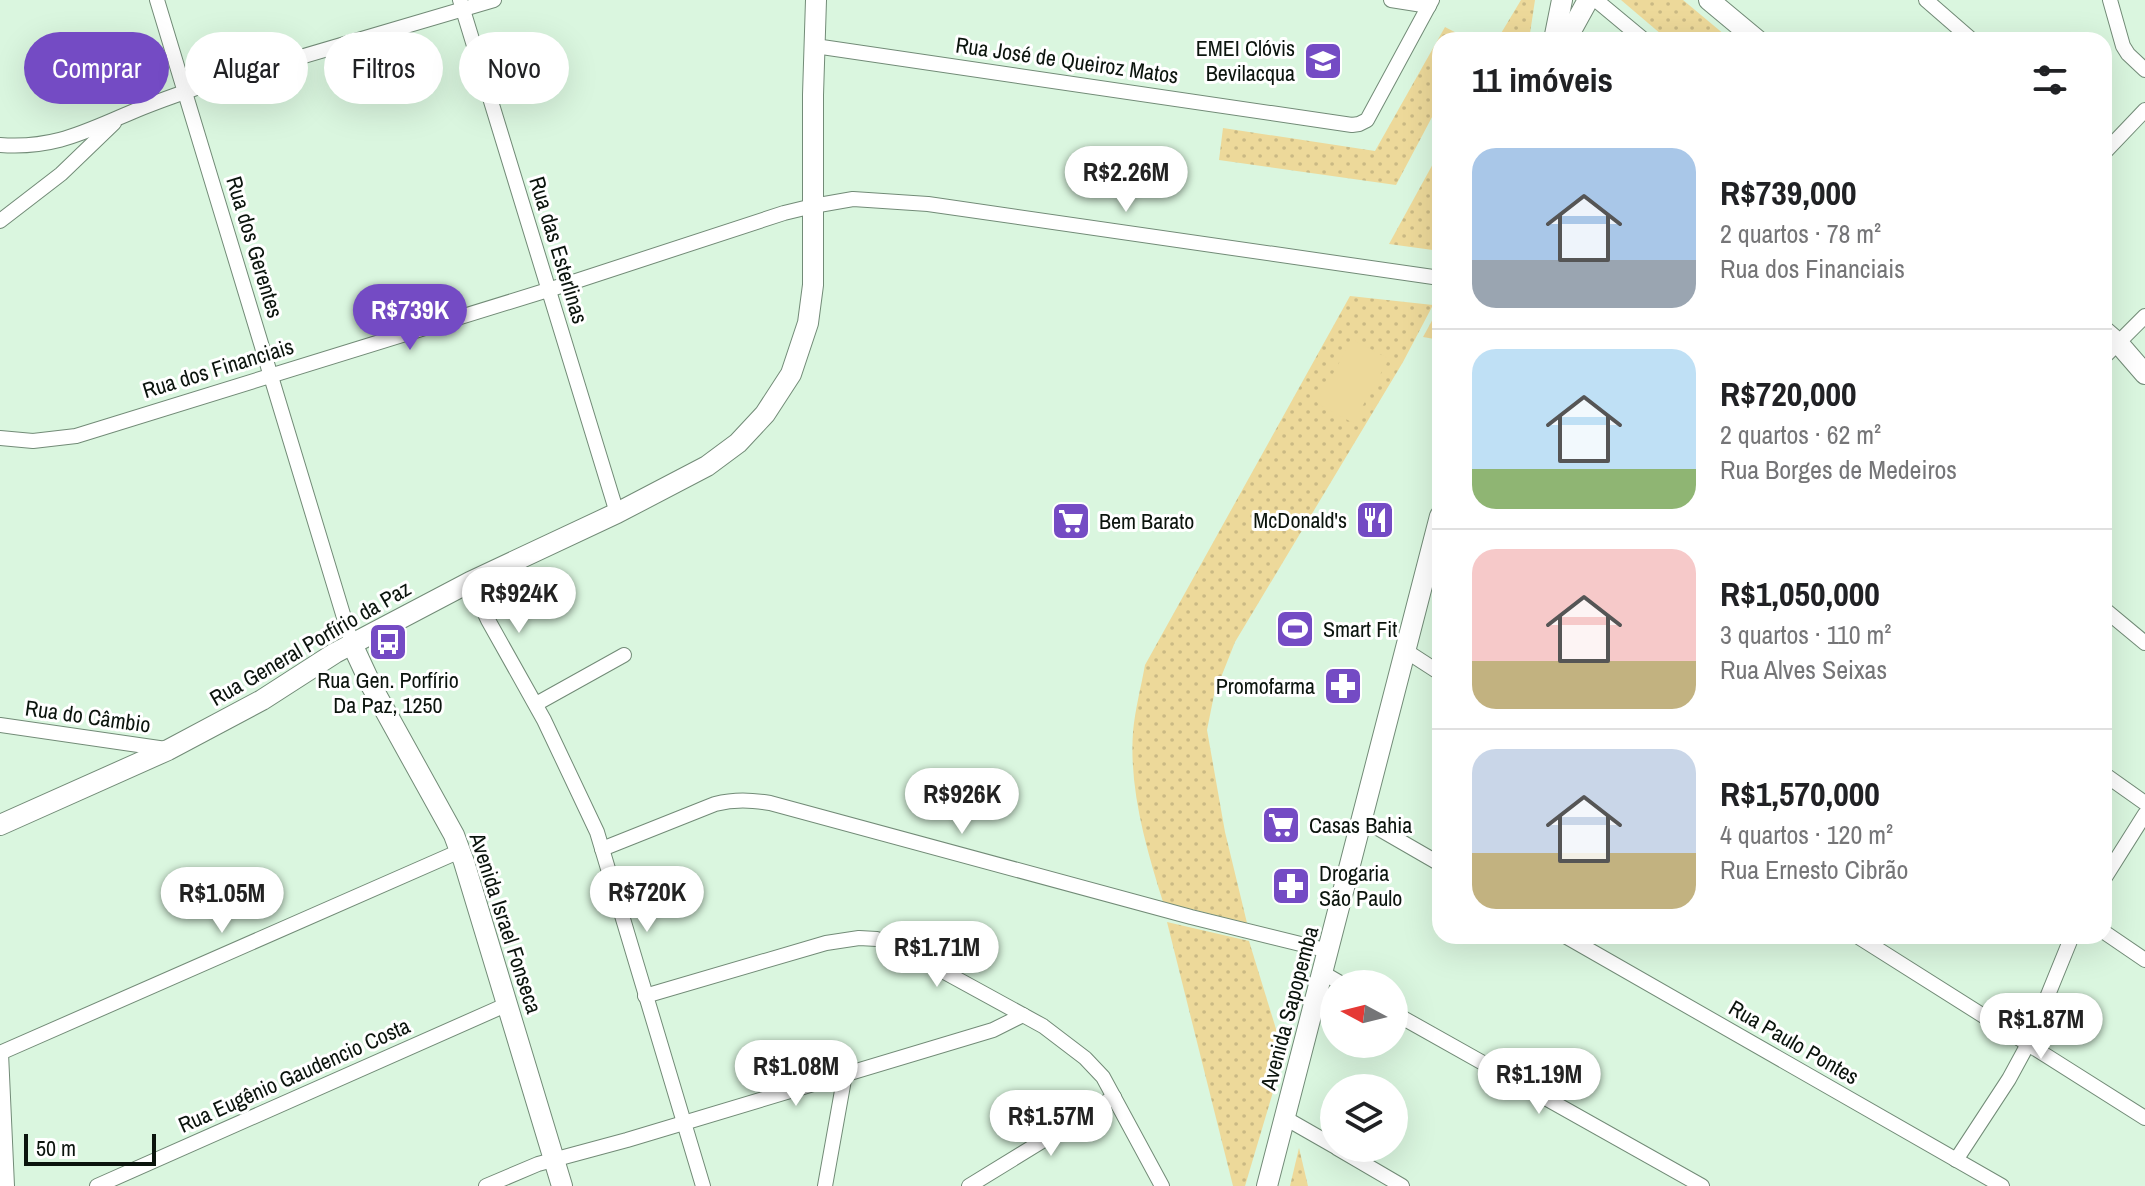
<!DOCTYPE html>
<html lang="pt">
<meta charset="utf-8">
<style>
:root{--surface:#fff;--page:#f6f6f6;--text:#202124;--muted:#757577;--line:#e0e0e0;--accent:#744bc4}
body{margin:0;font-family:"Archivo Narrow",sans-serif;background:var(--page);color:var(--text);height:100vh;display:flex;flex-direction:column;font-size:30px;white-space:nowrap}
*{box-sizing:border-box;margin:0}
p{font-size:26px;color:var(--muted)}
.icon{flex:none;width:44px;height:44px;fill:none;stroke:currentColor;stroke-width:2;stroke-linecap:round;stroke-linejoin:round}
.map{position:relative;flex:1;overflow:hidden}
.side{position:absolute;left:1432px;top:32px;width:680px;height:912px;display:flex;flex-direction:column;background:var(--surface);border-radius:24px;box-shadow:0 8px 32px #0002}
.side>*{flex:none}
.hud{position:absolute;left:24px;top:32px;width:760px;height:72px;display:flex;gap:16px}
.needle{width:52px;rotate:277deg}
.fabs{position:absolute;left:1320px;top:970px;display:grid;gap:16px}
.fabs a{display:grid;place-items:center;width:88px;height:88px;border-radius:50%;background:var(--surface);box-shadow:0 8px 32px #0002;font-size:40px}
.scale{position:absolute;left:24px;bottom:20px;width:132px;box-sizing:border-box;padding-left:8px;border:4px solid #0b140d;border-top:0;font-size:22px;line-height:28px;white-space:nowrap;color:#0b140d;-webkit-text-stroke:6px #fff;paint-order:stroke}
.price{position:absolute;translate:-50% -68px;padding:0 18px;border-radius:28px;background:#fff;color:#222;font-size:26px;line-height:52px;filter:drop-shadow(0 2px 4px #0008)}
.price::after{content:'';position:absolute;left:50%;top:48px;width:24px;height:18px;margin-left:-12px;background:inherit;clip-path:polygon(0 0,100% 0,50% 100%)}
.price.on{background:var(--accent);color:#fff}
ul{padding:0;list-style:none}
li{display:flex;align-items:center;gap:24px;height:200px;padding:0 40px}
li+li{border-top:2px solid var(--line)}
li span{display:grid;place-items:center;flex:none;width:224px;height:160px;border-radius:24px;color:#555}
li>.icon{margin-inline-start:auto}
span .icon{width:96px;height:96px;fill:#fffc;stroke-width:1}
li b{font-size:34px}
h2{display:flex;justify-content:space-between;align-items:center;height:96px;padding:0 40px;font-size:34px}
.pill{padding:0 28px;border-radius:36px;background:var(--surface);box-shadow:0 8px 32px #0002;font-size:28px;line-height:72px}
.pill.on{background:var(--accent);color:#fff}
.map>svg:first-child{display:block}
.park{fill:url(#park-dots)}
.pitch{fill:#edd99a}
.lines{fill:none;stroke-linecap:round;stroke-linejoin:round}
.street-casing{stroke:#728b77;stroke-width:16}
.secondary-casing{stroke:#728b77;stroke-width:22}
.street{stroke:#fff;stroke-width:14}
.secondary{stroke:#fff;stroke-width:20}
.labels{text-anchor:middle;stroke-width:6;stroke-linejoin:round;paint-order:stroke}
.poi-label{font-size:22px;fill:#0b140d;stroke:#fff;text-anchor:start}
.street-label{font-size:22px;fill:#0b140d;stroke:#fff}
</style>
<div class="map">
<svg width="2145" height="1186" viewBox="0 0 2145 1186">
<defs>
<pattern id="park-dots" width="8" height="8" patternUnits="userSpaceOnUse" patternTransform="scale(2)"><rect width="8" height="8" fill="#edd99a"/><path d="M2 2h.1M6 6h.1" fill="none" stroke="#cab984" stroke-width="1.8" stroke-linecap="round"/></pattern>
</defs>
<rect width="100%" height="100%" fill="#daf6df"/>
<g class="park">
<polygon points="1521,0 1535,0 1529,40 1497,40"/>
<polygon points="1621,0 1683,0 1731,40 1668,40"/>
<polygon points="1445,27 1470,40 1440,40 1440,102 1396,185 1219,160 1223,128 1375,151"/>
<polygon points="1440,151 1440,251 1389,244"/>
<path d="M 1350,296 L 1433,305 L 1403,362 L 1235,642 L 1214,695 L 1207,730 L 1225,832 L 1247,923 L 1163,902 C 1146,847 1129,790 1133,732 C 1135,710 1141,687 1145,665 Z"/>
<polygon points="1440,306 1440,340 1423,337"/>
<polygon points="1167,922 1249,941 1284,1055 1245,1186 1233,1186"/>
<polygon points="1299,1148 1308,1186 1290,1186"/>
</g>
<polygon class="pitch" points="1352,339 1389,359 1353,423 1317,403"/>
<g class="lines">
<g class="street-casing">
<g id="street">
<polyline points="157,0 352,644"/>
<polyline points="460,0 617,513"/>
<polyline points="1391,0 1429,6"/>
<polyline points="1596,0 1644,40"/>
<polyline points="1926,0 1972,40"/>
<polyline points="2110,0 2123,46 2128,54 2145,70"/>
<polyline points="815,46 1352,125 1359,124 1367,120 1432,0"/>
<path d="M 0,145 C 54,149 84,132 132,112 C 155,102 179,94 202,86 L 494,0"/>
<polyline points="2104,153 2145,110"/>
<polyline points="0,221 61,174 114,123"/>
<polyline points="2104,357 2145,316"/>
<polyline points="0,438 33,441 76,436 564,285 784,213 813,206 853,199 928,204 1440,278"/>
<polyline points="470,582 488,620 544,720 597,832 703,1186"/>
<polyline points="2104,609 2145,643"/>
<polyline points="1406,651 1440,673"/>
<polyline points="536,704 624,655"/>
<polyline points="0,725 166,749"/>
<polyline points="2104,774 2145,803"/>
<polyline points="1362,819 1440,864"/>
<path d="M 602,849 L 715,804 C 735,799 751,800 770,803 L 1191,917 L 1329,951"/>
<polyline points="2104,879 2145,814"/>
<polyline points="2104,932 2145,960"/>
<polyline points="1565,936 2002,1186"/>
<polyline points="1857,936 2145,1118"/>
<polyline points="1323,973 1342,984"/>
<polyline points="645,996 826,943 859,938 877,939 897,946 1043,1026 1085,1058 1103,1077 1162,1186"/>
<polyline points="1394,1013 1702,1186"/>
<polyline points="0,1053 460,851"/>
<polyline points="1,1053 7,1186"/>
<polyline points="1285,1118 1334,1146"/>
<polyline points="1337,1148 1402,1186"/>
<polyline points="1956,1160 2009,1079 2028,1044 2072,936"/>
<polyline points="97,1186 508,1004"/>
<polyline points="486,1186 538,1164 627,1140 993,1030 1023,1015"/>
<polyline points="825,1186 845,1074"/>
<polyline points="969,1186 1114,1097"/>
</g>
</g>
<g class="secondary-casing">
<g id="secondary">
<polyline points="1709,0 1757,40"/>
<polyline points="1554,40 1562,0"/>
<polyline points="1566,40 1588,0"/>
<polyline points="2104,331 2119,344 2145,374"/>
<polyline points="352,644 372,687 454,835 464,862 562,1186"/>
<polyline points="0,825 168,750 262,700 335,653 470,582 617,513 707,466 738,443 765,414 791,374 808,323 813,285 813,95 816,0"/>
<polyline points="1267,1186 1440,516"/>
</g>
</g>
<use href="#street" class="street"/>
<use href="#secondary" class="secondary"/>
</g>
<defs>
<g id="school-square" transform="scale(2)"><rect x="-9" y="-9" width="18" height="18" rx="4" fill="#744bc4" stroke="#fff"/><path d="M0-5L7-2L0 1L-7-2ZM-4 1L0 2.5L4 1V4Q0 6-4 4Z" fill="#fff"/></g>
<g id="restaurant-square" transform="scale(2)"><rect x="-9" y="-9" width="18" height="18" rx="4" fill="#744bc4" stroke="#fff"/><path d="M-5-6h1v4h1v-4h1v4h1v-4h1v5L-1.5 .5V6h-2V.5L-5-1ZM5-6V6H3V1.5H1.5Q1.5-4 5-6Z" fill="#fff"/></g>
<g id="supermarket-square" transform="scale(2)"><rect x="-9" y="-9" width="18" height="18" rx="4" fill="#744bc4" stroke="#fff"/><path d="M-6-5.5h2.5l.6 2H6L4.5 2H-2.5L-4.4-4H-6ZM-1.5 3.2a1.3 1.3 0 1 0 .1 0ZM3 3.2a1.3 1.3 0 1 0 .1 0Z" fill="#fff"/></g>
<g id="stadium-square" transform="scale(2)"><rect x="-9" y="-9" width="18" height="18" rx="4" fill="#744bc4" stroke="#fff"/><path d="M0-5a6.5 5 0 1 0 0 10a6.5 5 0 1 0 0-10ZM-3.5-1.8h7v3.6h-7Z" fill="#fff"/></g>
<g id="bus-square" transform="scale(2)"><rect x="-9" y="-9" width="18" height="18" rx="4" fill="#744bc4" stroke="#fff"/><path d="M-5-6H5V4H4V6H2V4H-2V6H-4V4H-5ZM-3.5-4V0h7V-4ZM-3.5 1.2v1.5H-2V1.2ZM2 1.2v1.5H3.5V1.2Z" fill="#fff"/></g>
<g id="pharmacy-square" transform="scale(2)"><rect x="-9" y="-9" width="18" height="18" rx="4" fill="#744bc4" stroke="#fff"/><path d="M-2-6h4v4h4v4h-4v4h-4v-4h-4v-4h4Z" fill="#fff"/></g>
</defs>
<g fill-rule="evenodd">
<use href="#school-square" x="1323" y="61"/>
<use href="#restaurant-square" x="1375" y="520"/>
<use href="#supermarket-square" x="1071" y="521"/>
<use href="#stadium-square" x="1295" y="629"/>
<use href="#bus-square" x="388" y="642"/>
<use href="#pharmacy-square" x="1343" y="686"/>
<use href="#supermarket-square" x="1281" y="825"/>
<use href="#pharmacy-square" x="1291" y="886"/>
</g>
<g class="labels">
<g class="poi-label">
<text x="1295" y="56" text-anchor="end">EMEI Clóvis<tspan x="1295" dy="25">Bevilacqua</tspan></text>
<text x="1347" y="528" text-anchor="end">McDonald's</text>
<text x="1099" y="529">Bem Barato</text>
<text x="1323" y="637">Smart Fit</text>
<text x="388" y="688" text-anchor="middle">Rua Gen. Porfírio<tspan x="388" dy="25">Da Paz, 1250</tspan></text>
<text x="1315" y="694" text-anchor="end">Promofarma</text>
<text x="1309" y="833">Casas Bahia</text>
<text x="1319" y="881">Drogaria<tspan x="1319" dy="25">São Paulo</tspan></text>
</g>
<g class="street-label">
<text transform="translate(1067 60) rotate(8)" y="8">Rua José de Queiroz Matos</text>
<text transform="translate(255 247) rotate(73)" y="8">Rua dos Gerentes</text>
<text transform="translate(559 250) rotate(73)" y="8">Rua das Esterlinas</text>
<text transform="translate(218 368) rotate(-17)" y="8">Rua dos Financiais</text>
<text transform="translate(310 643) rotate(-30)" y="8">Rua General Porfírio da Paz</text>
<text transform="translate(88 716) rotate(8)" y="8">Rua do Câmbio</text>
<text transform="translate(506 923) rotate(72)" y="8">Avenida Israel Fonseca</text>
<text transform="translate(1289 1008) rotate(-75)" y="8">Avenida Sapopemba</text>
<text transform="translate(1794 1042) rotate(30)" y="8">Rua Paulo Pontes</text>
<text transform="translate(294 1075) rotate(-24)" y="8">Rua Eugênio Gaudencio Costa</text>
</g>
</g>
</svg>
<div class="fabs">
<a><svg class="needle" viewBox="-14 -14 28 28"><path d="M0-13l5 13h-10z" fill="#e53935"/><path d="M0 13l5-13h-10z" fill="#757577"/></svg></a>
<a><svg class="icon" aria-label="layers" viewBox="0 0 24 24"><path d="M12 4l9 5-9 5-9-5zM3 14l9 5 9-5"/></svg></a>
</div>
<div class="scale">50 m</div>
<b class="price" style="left:1126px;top:214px">R$2.26M</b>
<b class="price on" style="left:410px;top:352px">R$739K</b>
<b class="price" style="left:519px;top:635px">R$924K</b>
<b class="price" style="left:962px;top:836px">R$926K</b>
<b class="price" style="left:647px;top:934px">R$720K</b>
<b class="price" style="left:222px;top:935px">R$1.05M</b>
<b class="price" style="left:937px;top:989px">R$1.71M</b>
<b class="price" style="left:2041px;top:1061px">R$1.87M</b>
<b class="price" style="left:796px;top:1108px">R$1.08M</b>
<b class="price" style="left:1539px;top:1116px">R$1.19M</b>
<b class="price" style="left:1051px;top:1158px">R$1.57M</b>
<div class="hud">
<a class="pill on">Comprar</a>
<a class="pill">Alugar</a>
<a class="pill">Filtros</a>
<a class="pill">Novo</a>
</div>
<section class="side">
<h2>11 imóveis<svg class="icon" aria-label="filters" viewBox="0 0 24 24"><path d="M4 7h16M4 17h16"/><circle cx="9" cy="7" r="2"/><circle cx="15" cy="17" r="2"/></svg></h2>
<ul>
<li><span style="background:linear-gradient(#a9c7e8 70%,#9aa5b1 0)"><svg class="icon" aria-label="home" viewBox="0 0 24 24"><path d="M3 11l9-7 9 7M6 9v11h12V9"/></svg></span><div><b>R$739,000</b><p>2 quartos · 78 m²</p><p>Rua dos Financiais</p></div></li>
<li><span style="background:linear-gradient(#bfe0f5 75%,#8fb573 0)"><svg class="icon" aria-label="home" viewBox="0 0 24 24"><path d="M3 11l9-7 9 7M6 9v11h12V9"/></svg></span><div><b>R$720,000</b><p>2 quartos · 62 m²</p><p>Rua Borges de Medeiros</p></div></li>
<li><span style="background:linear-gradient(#f6c9c9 70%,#c2b280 0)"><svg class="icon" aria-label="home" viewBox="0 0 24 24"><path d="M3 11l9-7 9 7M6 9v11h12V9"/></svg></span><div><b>R$1,050,000</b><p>3 quartos · 110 m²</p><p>Rua Alves Seixas</p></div></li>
<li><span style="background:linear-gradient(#c9d6e8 65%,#c2b280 0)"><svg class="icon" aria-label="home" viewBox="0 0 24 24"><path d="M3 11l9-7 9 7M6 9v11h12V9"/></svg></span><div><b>R$1,570,000</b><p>4 quartos · 120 m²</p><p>Rua Ernesto Cibrão</p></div></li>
</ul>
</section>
</div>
